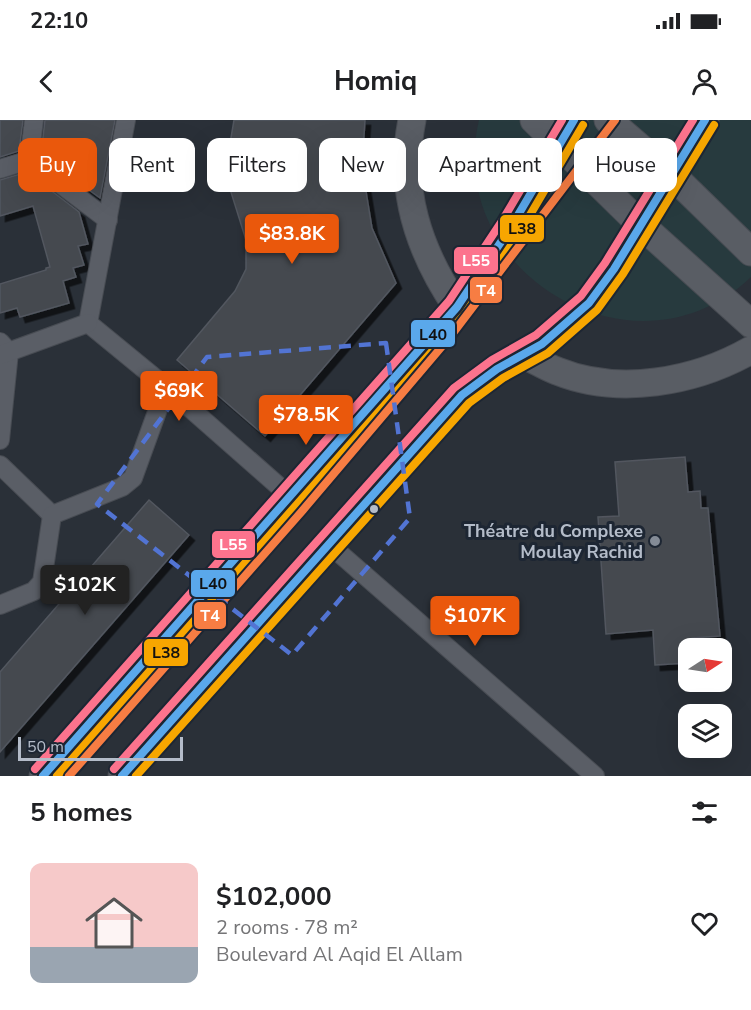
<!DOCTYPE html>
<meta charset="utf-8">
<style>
:root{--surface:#fff;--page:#f2f2f2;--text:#202124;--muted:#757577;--accent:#ea580c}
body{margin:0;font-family:"Nunito Sans",sans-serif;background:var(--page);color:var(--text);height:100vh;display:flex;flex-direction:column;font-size:22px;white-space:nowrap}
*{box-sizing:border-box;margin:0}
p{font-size:20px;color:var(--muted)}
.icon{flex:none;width:33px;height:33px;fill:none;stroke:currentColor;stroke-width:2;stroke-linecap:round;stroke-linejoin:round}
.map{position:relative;height:656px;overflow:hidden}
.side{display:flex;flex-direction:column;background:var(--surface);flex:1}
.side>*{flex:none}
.hud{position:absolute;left:18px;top:18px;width:716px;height:54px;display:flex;gap:12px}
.needle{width:39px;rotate:78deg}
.controls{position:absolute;left:678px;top:518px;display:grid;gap:12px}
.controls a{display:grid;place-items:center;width:54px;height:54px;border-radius:12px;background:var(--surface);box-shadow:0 6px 24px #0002;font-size:30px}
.scale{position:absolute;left:18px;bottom:15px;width:165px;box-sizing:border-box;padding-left:6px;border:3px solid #b4bcc9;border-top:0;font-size:16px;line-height:21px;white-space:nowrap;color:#b4bcc9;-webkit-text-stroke:4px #1d2633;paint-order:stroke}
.price{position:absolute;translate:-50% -51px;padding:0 14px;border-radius:6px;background:var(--accent);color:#fff;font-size:20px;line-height:39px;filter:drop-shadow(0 2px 3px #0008)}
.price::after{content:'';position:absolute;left:50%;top:36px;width:18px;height:14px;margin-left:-9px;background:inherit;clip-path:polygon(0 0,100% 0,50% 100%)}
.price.current{background:#222;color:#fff}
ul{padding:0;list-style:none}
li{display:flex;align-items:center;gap:18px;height:150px;padding:0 30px}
li span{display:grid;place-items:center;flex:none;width:168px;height:120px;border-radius:12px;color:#555}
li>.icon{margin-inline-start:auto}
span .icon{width:72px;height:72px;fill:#fffc;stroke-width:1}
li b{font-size:26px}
h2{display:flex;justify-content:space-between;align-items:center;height:72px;padding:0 30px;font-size:26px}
.pill{padding:0 21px;border-radius:12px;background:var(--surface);box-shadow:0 6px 24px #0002;font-size:21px;line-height:54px}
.pill.current{background:var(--accent);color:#fff}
.status{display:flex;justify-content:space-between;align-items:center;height:42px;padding:0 30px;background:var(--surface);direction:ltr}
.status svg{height:16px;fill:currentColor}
header{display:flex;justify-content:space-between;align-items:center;height:78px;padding:0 30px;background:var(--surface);font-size:27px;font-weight:700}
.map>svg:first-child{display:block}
.green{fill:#273a3e}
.building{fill:#444950;stroke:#52575f;stroke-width:1.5;filter:url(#shadow)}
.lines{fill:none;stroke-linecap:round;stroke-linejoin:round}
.street-casing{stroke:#484c53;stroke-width:20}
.secondary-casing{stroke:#484c53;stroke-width:29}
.street{stroke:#5a5e66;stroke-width:18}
.secondary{stroke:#595d64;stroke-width:27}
.bus-1-casing{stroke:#1d2633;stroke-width:12}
.bus-2-casing{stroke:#1d2633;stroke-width:12}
.bus-3-casing{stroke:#1d2633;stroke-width:12}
.bus-1{stroke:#5aa8eb;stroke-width:8}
.bus-2{stroke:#f7a600;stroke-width:8}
.bus-3{stroke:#fc738d;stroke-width:8}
.tram-1-casing{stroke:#1d2633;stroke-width:12}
.tram-1{stroke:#f77d43;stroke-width:8}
.marked{fill:none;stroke:#5274d3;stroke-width:4.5;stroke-dasharray:12 8;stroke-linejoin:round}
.bus-dot{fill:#b4bcc9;stroke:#1d2633;stroke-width:2}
.poi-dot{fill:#848b96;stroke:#1d2633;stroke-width:2}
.labels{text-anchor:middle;stroke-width:6;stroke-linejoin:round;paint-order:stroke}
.poi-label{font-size:18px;font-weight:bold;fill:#b4bcc9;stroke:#1d2633;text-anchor:end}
.line-badge{stroke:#1d2633;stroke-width:2}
.badge-label{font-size:16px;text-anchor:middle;font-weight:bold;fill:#fff}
.pale-badge-label{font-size:16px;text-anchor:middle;font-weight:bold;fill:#111}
</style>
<div class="status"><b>22:10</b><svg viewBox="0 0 49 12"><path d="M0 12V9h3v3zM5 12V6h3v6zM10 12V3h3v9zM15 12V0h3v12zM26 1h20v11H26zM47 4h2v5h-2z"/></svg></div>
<header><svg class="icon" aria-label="back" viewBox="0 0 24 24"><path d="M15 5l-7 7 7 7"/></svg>Homiq<svg class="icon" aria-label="person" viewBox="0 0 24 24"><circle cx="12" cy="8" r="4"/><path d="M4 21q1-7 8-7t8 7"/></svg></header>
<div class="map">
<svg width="751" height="656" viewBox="0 0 751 656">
<defs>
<filter id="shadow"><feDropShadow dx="5.5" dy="5.5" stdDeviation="0" flood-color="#0009"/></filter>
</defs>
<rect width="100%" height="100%" fill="#2a3038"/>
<path class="green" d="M 479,0 L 751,0 L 751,157 C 636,267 443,154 479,0 Z"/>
<g class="building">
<polygon points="0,0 23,0 19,31 0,37"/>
<polygon points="45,0 115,0 100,78 41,35"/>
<polygon points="234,0 365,0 362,47 372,108 396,163 265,316 177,240 235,171 246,149 246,120 225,53"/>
<polygon points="27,52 79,92 88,124 78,126 84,145 73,148 76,157 63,161 69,183 20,197 17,188 0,193 0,164 46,150 46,148 50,147 33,86 0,96 0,60"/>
<polygon points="685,337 688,372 700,371 701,388 708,388 720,516 692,518 688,543 655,545 653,510 606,514 598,397 619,396 615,342"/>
<polygon points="149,380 189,415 0,632 0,552"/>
</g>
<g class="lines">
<g class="street-casing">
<g id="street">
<polyline points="29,40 108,100"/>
<polyline points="29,40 34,0"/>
<polyline points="0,49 29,40"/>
<polyline points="88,203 166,267 291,377"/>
<polyline points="88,203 126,0"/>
<polyline points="0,222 9,232 0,320"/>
<polyline points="0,235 88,203"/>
<polyline points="0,345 52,395"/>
<polyline points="330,425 595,656"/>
<polyline points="0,485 34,471 42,462 52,395 122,367 133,358 166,267"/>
</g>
</g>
<g class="secondary-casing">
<g id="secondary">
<path d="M 412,0 C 398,69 418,130 457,187"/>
<polyline points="534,0 641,105 751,204"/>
<polyline points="608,0 672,55 751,132"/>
<path d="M 524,235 C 535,240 546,247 557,251 C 619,276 695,262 751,230"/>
<polyline points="43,656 457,187 511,107 574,0"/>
<polyline points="122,656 462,275 497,249 542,224 589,183 614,149 705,0"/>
</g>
</g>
<use href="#street" class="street"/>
<use href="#secondary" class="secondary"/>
<g class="bus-1-casing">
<g id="bus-1">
<polyline points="43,656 457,187 511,107 574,0"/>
<polyline points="122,656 462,275 497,249 542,224 589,183 614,149 705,0"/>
</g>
</g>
<g class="bus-2-casing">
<g id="bus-2">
<polyline points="57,656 465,194 520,112 583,5"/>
<polyline points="136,656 469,283 503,258 548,233 597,190 623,154 714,5"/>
</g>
</g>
<g class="bus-3-casing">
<g id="bus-3">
<polyline points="35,649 449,181 502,101 562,0"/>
<polyline points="114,649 454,268 492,240 536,215 581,176 605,143 693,0"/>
</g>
</g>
<use href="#bus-1" class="bus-1"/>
<use href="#bus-2" class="bus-2"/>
<use href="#bus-3" class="bus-3"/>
<g class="tram-1-casing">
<polyline id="tram-1" points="69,656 303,390 450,217 615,0"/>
</g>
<use href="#tram-1" class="tram-1"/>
</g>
<path class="marked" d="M 386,223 L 410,398 L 292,535 L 97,384 L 207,237 Z"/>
<circle class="bus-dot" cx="374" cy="389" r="5"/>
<circle class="poi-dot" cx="655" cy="421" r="6"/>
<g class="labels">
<g class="poi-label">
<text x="643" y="417">Théatre du Complexe<tspan x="643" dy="21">Moulay Rachid</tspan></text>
</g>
</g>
<g class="line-badge">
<rect x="499" y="94" width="46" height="29" rx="6" fill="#f7a600"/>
<rect x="453" y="126" width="46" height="29" rx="6" fill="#fc738d"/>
<rect x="469" y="156" width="34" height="28" rx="6" fill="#f77d43"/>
<rect x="410" y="199" width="46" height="29" rx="6" fill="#5aa8eb"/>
<rect x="211" y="410" width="45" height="29" rx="6" fill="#fc738d"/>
<rect x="190" y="449" width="46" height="29" rx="6" fill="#5aa8eb"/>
<rect x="193" y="481" width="34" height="29" rx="6" fill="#f77d43"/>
<rect x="143" y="518" width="46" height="29" rx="6" fill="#f7a600"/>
</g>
<g class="badge-label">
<text x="476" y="146">L55</text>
<text x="486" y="176">T4</text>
<text x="233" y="430">L55</text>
<text x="210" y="501">T4</text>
</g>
<g class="pale-badge-label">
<text x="522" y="114">L38</text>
<text x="433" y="220">L40</text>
<text x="213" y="469">L40</text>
<text x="166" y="538">L38</text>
</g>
</svg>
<div class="controls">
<a><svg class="needle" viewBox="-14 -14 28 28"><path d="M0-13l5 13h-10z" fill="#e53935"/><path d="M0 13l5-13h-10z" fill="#757577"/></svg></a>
<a><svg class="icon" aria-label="layers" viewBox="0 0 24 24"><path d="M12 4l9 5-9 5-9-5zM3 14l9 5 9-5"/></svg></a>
</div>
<div class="scale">50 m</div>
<b class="price" style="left:292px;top:145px">$83.8K</b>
<b class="price" style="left:179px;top:302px">$69K</b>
<b class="price" style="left:306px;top:326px">$78.5K</b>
<b class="price current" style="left:85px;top:496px">$102K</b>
<b class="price" style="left:475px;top:527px">$107K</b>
<div class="hud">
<a class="pill current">Buy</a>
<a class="pill">Rent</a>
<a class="pill">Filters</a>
<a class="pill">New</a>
<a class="pill">Apartment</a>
<a class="pill">House</a>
</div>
</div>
<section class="side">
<h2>5 homes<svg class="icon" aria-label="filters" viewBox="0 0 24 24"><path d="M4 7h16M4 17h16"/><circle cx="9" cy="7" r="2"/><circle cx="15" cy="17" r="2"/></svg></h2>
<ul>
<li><span style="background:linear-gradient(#f6c9c9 70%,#9aa5b1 0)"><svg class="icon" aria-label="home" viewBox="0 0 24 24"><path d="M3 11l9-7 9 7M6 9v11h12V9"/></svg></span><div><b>$102,000</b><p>2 rooms · 78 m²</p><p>Boulevard Al Aqid El Allam</p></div><svg class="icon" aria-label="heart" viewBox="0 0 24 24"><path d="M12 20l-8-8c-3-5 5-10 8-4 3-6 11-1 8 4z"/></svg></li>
</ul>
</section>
